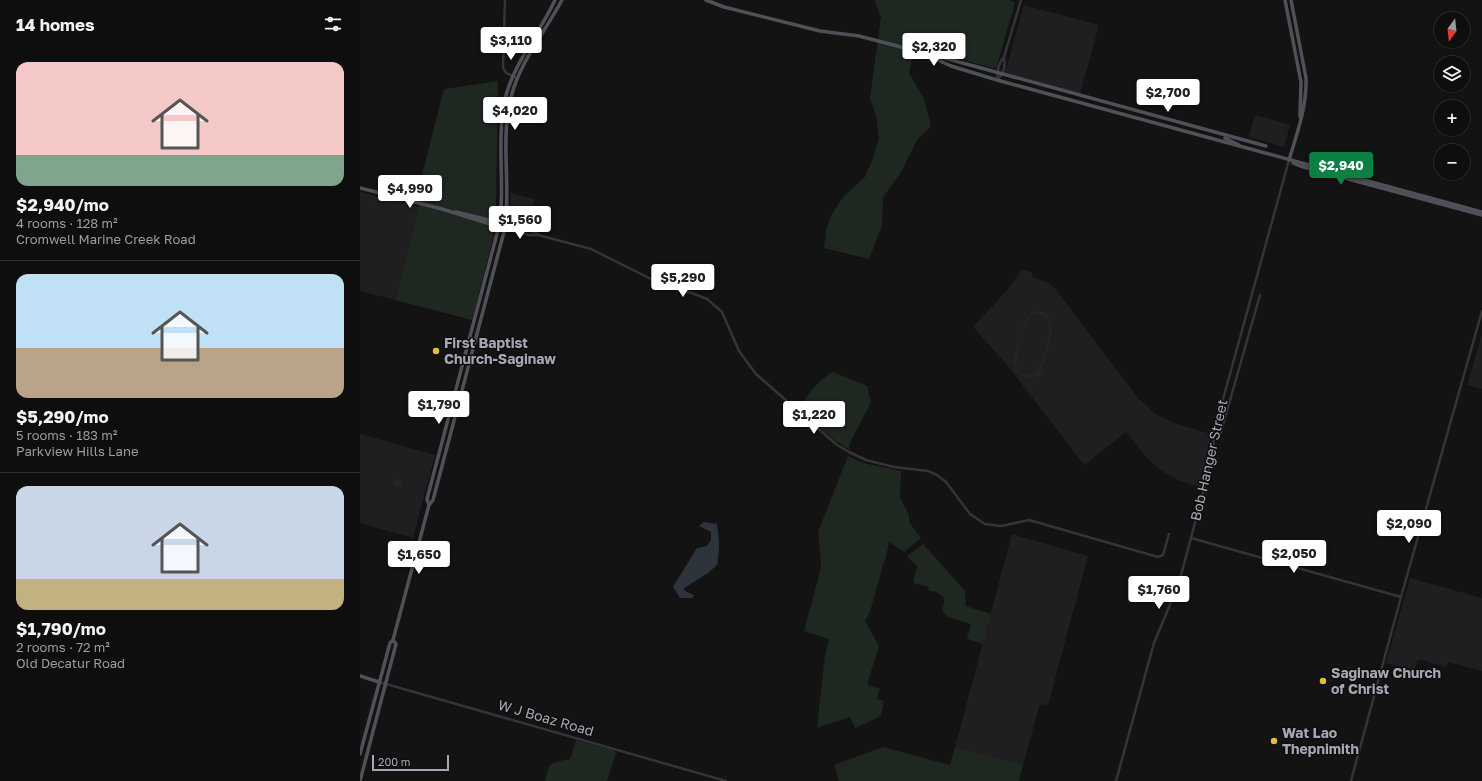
<!DOCTYPE html>
<meta charset="utf-8">
<style>
:root{--surface:#0e0e0f;--page:#1c1c1d;--text:#f1f3f6;--muted:#9b9c9e;--line:#2e2e2f;--accent:#0b8043}
body{margin:0;font-family:"Golos Text",sans-serif;background:var(--page);color:var(--text);height:100vh;display:flex;flex-direction:column;font-size:15px;white-space:nowrap}
*{box-sizing:border-box;margin:0}
p{font-size:13px;color:var(--muted)}
.icon{flex:none;width:22px;height:22px;fill:none;stroke:currentColor;stroke-width:2;stroke-linecap:round;stroke-linejoin:round}
.map{position:relative;flex:1;overflow:hidden}
.side{display:flex;flex-direction:column;background:var(--surface);width:360px}
.side>*{flex:none}
.needle{width:26px;rotate:195deg}
.buttons{position:absolute;left:1074px;top:12px;display:grid;gap:8px}
.buttons a{display:grid;place-items:center;width:36px;height:36px;border-radius:50%;background:var(--surface);box-shadow:0 1px 3px #0004,0 0 0 1px var(--line);font-size:20px}
.scale{position:absolute;left:12px;bottom:10px;width:77px;box-sizing:border-box;padding-left:4px;border:2px solid #a5a8b4;border-top:0;font-size:11px;line-height:14px;white-space:nowrap;color:#a5a8b4;-webkit-text-stroke:3px #0e0e0f;paint-order:stroke}
.price{position:absolute;translate:-50% -34px;padding:0 9px;border-radius:4px;background:#fff;color:#222;font-size:13px;line-height:26px;filter:drop-shadow(0 1px 2px #0008)}
.price::after{content:'';position:absolute;left:50%;top:24px;width:12px;height:9px;margin-left:-6px;background:inherit;clip-path:polygon(0 0,100% 0,50% 100%)}
.price.on{background:var(--accent);color:#fff}
ul{padding:0;list-style:none}
li{display:grid;align-content:center;gap:8px;height:212px;padding:0 16px}
li+li{border-top:1px solid var(--line)}
li span{display:grid;place-items:center;height:124px;border-radius:12px;color:#555}
li>.icon{margin-inline-start:auto}
span .icon{width:72px;height:72px;fill:#fffc;stroke-width:1}
li b{font-size:17px}
h2{display:flex;justify-content:space-between;align-items:center;height:48px;padding:0 16px;font-size:17px}
main{display:flex;flex:1;min-height:0}
.map>svg:first-child{display:block}
.built{fill:#1f1f21}
.green{fill:#1f2721;fill-rule:evenodd}
.water{fill:#2d343c}
.lines{fill:none;stroke-linecap:round;stroke-linejoin:round}
.minor{stroke:#343439;stroke-width:2.5}
.major{stroke:#505158;stroke-width:3.5}
.poi-dot{fill:#e4be3b;stroke:#0e0e0f;stroke-width:1.5}
.labels{text-anchor:middle;stroke-width:3;stroke-linejoin:round;paint-order:stroke}
.poi-label{font-size:14px;font-weight:bold;fill:#a5a8b4;stroke:#0e0e0f;text-anchor:start}
.street-label{font-size:14px;fill:#a5a8b4;stroke:#0e0e0f}
</style>
<main>
<section class="side">
<h2>14 homes<svg class="icon" aria-label="filters" viewBox="0 0 24 24"><path d="M4 7h16M4 17h16"/><circle cx="9" cy="7" r="2"/><circle cx="15" cy="17" r="2"/></svg></h2>
<ul>
<li><span style="background:linear-gradient(#f6c9c9 75%,#7fa58c 0)"><svg class="icon" aria-label="home" viewBox="0 0 24 24"><path d="M3 11l9-7 9 7M6 9v11h12V9"/></svg></span><div><b>$2,940/mo</b><p>4 rooms · 128 m²</p><p>Cromwell Marine Creek Road</p></div></li>
<li><span style="background:linear-gradient(#bfe0f5 60%,#b9a48a 0)"><svg class="icon" aria-label="home" viewBox="0 0 24 24"><path d="M3 11l9-7 9 7M6 9v11h12V9"/></svg></span><div><b>$5,290/mo</b><p>5 rooms · 183 m²</p><p>Parkview Hills Lane</p></div></li>
<li><span style="background:linear-gradient(#c9d6e8 75%,#c2b280 0)"><svg class="icon" aria-label="home" viewBox="0 0 24 24"><path d="M3 11l9-7 9 7M6 9v11h12V9"/></svg></span><div><b>$1,790/mo</b><p>2 rooms · 72 m²</p><p>Old Decatur Road</p></div></li>
</ul>
</section>
<div class="map">
<svg width="1122" height="781" viewBox="0 0 1122 781">
<rect width="100%" height="100%" fill="#131314"/>
<g class="built">
<polygon points="664,5 739,25 720,94 645,73"/>
<polygon points="895,115 930,125 924,147 889,137"/>
<polygon points="0,192 59,207 35,300 0,291"/>
<polygon points="151,193 174,199 167,227 153,223 150,217"/>
<polygon points="662,269 673,273 672,277 689,283 696,290 779,399 796,414 814,423 851,434 841,487 820,481 800,470 786,457 766,432 724,465 648,366 613,327 649,288"/>
<polygon points="1122,334 1122,389 1107,385"/>
<polygon points="0,434 75,455 53,538 0,523"/>
<polygon points="652,534 728,556 688,705 680,704 663,765 595,747"/>
<polygon points="1050,578 1122,598 1122,671 1088,662 1086,667 1058,659 1054,671 1026,663"/>
</g>
<g class="green">
<polygon points="514,0 650,0 655,3 636,69 555,46 549,73 564,99 571,126 557,140 541,172 523,197 522,225 509,259 464,248 466,230 472,214 484,196 505,177 513,158 519,138 516,115 510,99 521,16"/>
<polygon points="138,81 136,208 133,239 112,320 35,300 59,207 56,198 84,89"/>
<path d="M 677,311 C 706,313 684,361 679,378 L 677,377 L 677,375 L 666,378 L 656,372 L 653,362 L 665,320 L 669,314 ZM 678,314 L 688,318 C 693,328 682,369 672,375 L 665,375 L 657,369 C 654,362 663,324 669,318 C 671,315 674,314 678,314 Z"/>
<path d="M 473,372 L 507,386 L 511,402 L 489,445 L 490,450 L 477,442 L 439,409 C 446,396 459,379 473,372 Z"/>
<polygon points="488,456 503,463 541,471 540,497 549,515 549,522 561,538 544,552 529,542 526,558 524,561 510,612 505,621 519,646 507,685 520,689 517,699 524,701 521,716 495,728 490,717 457,728 465,655 469,639 444,631 459,576 461,565 458,532"/>
<polygon points="35,478 40,480 43,483 41,488 33,485"/>
<polygon points="563,544 605,591 606,606 631,614 623,644 607,639 611,624 588,617 582,611 585,599 578,593 568,590 569,587 553,583 557,566 547,556"/>
<polygon points="216,740 253,750 256,753 247,781 185,781 189,765 199,761 210,759"/>
<polygon points="523,747 590,765 595,747 663,765 659,781 479,781 474,765"/>
</g>
<path class="water" d="M 344,522 L 357,524 C 358,532 359,540 359,548 C 359,554 357,558 358,564 L 348,573 L 324,588 L 325,591 L 334,595 L 332,598 L 320,598 L 313,587 L 316,582 L 337,548 L 347,546 L 351,540 L 351,532 L 339,526 Z"/>
<g class="lines">
<g class="minor">
<polyline points="145,0 143,67 146,73 157,78"/>
<path d="M 637,80 C 637,72 638,63 644,57 L 661,0"/>
<path d="M 637,80 C 643,74 646,66 644,58"/>
<polyline points="146,224 170,230 177,234"/>
<polyline points="145,228 169,235 178,235 231,249 309,288 332,293 347,299 362,312 379,351 396,374 477,445 489,452 506,460 534,467 568,471 577,475 586,482 610,514 625,524 641,526 669,520 798,557 803,555 809,534"/>
<polyline points="859,439 900,295"/>
<polyline points="831,538 1041,597"/>
<polyline points="19,682 366,781"/>
<polyline points="756,781 794,643 819,583 853,455 854,432 857,421 929,160"/>
<polyline points="991,781 1041,597 1122,311"/>
</g>
<g class="major">
<polyline points="346,0 364,7 460,31 499,36 564,53"/>
<polyline points="925,0 941,82 940,117"/>
<polyline points="563,53 591,66 637,80 1122,212"/>
<polyline points="570,54 906,146"/>
<polyline points="865,138 879,145"/>
<path d="M 929,160 C 937,133 947,107 946,78 L 931,0"/>
<polyline points="933,163 940,166 1122,215"/>
<polyline points="0,188 82,209 140,227"/>
<polyline points="96,212 141,223"/>
<polyline points="130,219 136,216 140,210"/>
<path d="M 69,505 L 73,500 L 145,228 C 151,186 140,139 151,97 C 160,62 185,32 202,0"/>
<polyline points="0,676 19,682"/>
<path d="M 0,754 L 30,643 L 33,640 L 69,505 L 67,499 L 138,230 C 146,191 137,149 143,109 C 149,68 178,37 195,0"/>
<polyline points="0,781 36,644 33,640"/>
</g>
</g>
<g class="poi-dot">
<circle cx="76" cy="351" r="4"/>
<circle cx="963" cy="681" r="4"/>
<circle cx="914" cy="741" r="4"/>
</g>
<g class="labels">
<g class="poi-label">
<text x="84" y="348">First Baptist<tspan x="84" dy="16">Church-Saginaw</tspan></text>
<text x="971" y="678">Saginaw Church<tspan x="971" dy="16">of Christ</tspan></text>
<text x="922" y="738">Wat Lao<tspan x="922" dy="16">Thepnimith</tspan></text>
</g>
<g class="street-label">
<text transform="translate(849 460) rotate(-77)" y="5">Bob Hanger Street</text>
<text transform="translate(186 718) rotate(16)" y="5">W J Boaz Road</text>
</g>
</g>
</svg>
<div class="buttons">
<a><svg class="needle" viewBox="-14 -14 28 28"><path d="M0-13l5 13h-10z" fill="#e53935"/><path d="M0 13l5-13h-10z" fill="#9b9c9e"/></svg></a>
<a><svg class="icon" aria-label="layers" viewBox="0 0 24 24"><path d="M12 4l9 5-9 5-9-5zM3 14l9 5 9-5"/></svg></a>
<a>+</a>
<a>−</a>
</div>
<div class="scale">200 m</div>
<b class="price" style="left:151px;top:61px">$3,110</b>
<b class="price" style="left:574px;top:67px">$2,320</b>
<b class="price" style="left:808px;top:113px">$2,700</b>
<b class="price" style="left:155px;top:131px">$4,020</b>
<b class="price on" style="left:981px;top:186px">$2,940</b>
<b class="price" style="left:50px;top:209px">$4,990</b>
<b class="price" style="left:160px;top:240px">$1,560</b>
<b class="price" style="left:323px;top:298px">$5,290</b>
<b class="price" style="left:79px;top:425px">$1,790</b>
<b class="price" style="left:454px;top:435px">$1,220</b>
<b class="price" style="left:1049px;top:544px">$2,090</b>
<b class="price" style="left:934px;top:574px">$2,050</b>
<b class="price" style="left:59px;top:575px">$1,650</b>
<b class="price" style="left:799px;top:610px">$1,760</b>
</div>
</main>
